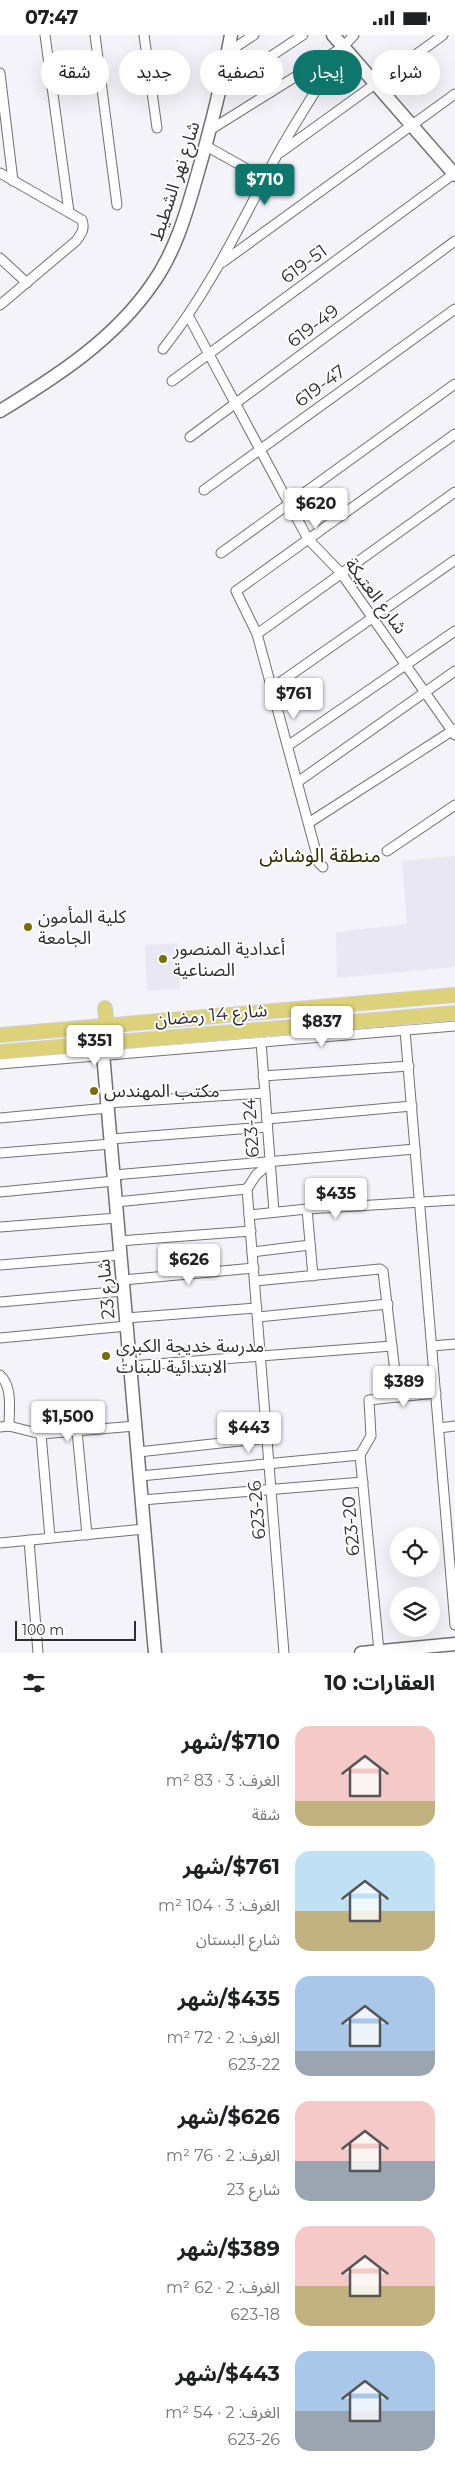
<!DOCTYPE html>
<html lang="ar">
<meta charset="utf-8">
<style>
:root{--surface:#fff;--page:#f6f6f6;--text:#202124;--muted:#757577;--accent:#0f766e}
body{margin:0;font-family:Montserrat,"Noto Sans Arabic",sans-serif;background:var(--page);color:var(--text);direction:rtl;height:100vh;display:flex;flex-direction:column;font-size:19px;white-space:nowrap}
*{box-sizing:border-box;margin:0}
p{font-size:16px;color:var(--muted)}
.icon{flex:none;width:28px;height:28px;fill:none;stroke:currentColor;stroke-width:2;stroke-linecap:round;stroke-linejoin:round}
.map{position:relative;height:1618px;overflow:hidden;direction:ltr}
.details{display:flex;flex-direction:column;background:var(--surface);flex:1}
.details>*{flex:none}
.top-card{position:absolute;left:15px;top:15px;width:425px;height:45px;direction:rtl;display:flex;gap:10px}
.tools{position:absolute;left:390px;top:1492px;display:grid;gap:10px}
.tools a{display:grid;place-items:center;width:50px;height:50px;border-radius:50%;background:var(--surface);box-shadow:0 5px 20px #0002;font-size:25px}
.scale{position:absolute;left:15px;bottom:12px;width:121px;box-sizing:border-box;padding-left:5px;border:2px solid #2f2f31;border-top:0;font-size:14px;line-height:18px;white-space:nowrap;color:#2f2f31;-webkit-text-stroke:4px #fff;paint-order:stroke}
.price{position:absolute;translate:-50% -42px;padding:0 11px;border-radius:5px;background:#fff;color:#222;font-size:16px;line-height:32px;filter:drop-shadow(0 1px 2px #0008)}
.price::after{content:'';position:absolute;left:50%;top:30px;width:15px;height:11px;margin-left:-8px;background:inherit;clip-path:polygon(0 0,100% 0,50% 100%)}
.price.active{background:var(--accent);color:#fff}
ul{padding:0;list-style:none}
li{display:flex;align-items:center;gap:15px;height:125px;padding:0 20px}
li span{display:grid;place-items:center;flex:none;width:140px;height:100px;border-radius:15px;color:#555}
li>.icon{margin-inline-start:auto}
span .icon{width:60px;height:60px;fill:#fffc;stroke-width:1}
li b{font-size:21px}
h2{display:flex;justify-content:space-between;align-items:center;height:60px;padding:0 20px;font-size:21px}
.chip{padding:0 18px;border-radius:22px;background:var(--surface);box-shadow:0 5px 20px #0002;font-size:18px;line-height:45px}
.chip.active{background:var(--accent);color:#fff}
.status{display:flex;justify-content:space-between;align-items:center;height:35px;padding:0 25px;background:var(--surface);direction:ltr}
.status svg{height:14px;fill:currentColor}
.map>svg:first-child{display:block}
.built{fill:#e9e7f4}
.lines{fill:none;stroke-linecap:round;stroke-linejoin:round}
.street-casing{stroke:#717175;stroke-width:11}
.secondary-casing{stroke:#717175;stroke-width:15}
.primary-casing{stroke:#d1d1d2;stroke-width:16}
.street{stroke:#fff;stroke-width:9}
.secondary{stroke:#fff;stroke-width:12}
.primary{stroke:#ddd279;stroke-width:14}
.poi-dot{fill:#796d09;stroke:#fff;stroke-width:2}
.labels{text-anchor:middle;stroke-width:4;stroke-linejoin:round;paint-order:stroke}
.street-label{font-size:18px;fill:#2f2f31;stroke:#fff}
.poi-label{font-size:18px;fill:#2f2f31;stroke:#fff;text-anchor:start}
.quarter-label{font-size:20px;fill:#312c00;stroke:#fff}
</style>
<div class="status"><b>07:47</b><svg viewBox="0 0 49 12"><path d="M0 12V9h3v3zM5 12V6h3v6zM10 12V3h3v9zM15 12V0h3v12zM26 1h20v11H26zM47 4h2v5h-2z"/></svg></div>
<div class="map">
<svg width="455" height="1618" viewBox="0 0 455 1618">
<rect width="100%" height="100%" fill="#f4f3f9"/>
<g class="built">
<polygon points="455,821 455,932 337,943 336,897 407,889 402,826"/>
<polygon points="177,908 180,954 147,956 145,910"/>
</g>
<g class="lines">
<g class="street-casing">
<g id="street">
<polyline points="45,0 69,177"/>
<polyline points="95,0 117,170"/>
<polyline points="144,0 157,93"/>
<polyline points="228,17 254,0"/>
<polyline points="0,38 13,146"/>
<polyline points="51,48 100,36"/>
<polyline points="220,55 303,0"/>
<polyline points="210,95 343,12 354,0"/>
<polyline points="206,111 265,144"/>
<polyline points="281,117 443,0"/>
<path d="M 0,138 L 82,185 C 85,194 82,198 76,206 L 0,270"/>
<polyline points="0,223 27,248"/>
<polyline points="223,227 455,59"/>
<polyline points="189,282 308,504 341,538 455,700"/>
<path d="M 163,314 C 210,255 241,188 276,122 C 297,84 321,48 343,12"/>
<polyline points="172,346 455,138"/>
<polyline points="190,402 455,206"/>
<polyline points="204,455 455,274"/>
<polyline points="221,518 455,349"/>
<polyline points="257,599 455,457"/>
<polyline points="272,653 455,525"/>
<polyline points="289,710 455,596"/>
<polyline points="299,746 455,636"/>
<polyline points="310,787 455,694"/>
<polyline points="387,816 455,770"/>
<polyline points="323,832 319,828 257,599 236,556 455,399"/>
<polyline points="405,995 455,1590"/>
<polyline points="261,1007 274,1177"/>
<polyline points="0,1029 455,991"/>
<polyline points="263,1041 409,1031"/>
<polyline points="108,1068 265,1058"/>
<polyline points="0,1083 108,1073"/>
<polyline points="267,1084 412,1071"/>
<polyline points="111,1104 267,1092"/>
<polyline points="0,1118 111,1109"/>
<polyline points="270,1128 256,1140 247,1154 284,1618"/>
<polyline points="114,1140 415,1114"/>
<polyline points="0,1157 114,1146"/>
<polyline points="116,1167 247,1154"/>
<polyline points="307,1174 313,1241"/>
<polyline points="249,1180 307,1174 455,1165"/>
<polyline points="0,1192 117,1183"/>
<polyline points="119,1206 251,1196"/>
<polyline points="252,1217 310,1210"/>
<polyline points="0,1230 121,1220"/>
<polyline points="123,1245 254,1233"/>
<polyline points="255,1246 380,1234 383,1236 398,1362"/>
<polyline points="0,1267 124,1256"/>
<polyline points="258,1282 388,1269"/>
<polyline points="126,1283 257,1273"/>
<polyline points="0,1303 127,1291"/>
<polyline points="432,1311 455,1309"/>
<polyline points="130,1331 392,1311"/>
<path d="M 0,1340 C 13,1352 9,1374 9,1391"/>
<polyline points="0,1392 9,1391 41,1399 135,1391"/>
<polyline points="439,1393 455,1391"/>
<polyline points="77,1396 87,1500"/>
<polyline points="41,1399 50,1503"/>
<polyline points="138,1417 267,1403"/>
<polyline points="140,1441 360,1420"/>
<polyline points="142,1465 363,1447"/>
<polyline points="29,1505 38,1618"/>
<polyline points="0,1508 144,1494"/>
<polyline points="379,1616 360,1420 371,1401 369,1365 436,1358"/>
</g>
</g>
<g class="secondary-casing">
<g id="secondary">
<polyline points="333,0 455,140"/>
<path d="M 0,376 C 56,342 115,304 153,248 C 175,217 186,179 196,144 C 210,96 222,49 231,0"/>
<polyline points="102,1007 155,1618"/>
<polyline points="361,1618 455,1609"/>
</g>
</g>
<g class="primary-casing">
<g id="primary">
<polyline points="105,973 107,990"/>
<polyline points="0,1000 455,960"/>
<polyline points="0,1017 455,978"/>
</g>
</g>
<use href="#street" class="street"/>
<use href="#secondary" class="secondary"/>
<use href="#primary" class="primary"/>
</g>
<g class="poi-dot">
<circle cx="28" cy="892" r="5"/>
<circle cx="163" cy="924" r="5"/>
<circle cx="94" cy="1056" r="5"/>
<circle cx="106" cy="1321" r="5"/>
</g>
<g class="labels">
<g class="street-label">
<text transform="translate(175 146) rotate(-72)" y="6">شارع نهر الشطيط</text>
<text transform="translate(304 229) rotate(-36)" y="6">619-51</text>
<text transform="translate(313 291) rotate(-37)" y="6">619-49</text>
<text transform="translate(320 351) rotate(-36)" y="6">619-47</text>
<text transform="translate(376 561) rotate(53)" y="6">شارع العتيکة</text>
<text transform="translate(211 980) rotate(-5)" y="6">شارع 14 رمضان</text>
<text transform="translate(251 1093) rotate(-94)" y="6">623-24</text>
<text transform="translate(106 1254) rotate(-95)" y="6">شارع 23</text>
<text transform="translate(257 1475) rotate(-95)" y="6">623-26</text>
<text transform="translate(351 1491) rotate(-95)" y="6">623-20</text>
</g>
<g class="poi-label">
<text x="38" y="888">كلية المأمون<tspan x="38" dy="21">الجامعة</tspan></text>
<text x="173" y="920">أعدادية المنصور<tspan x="173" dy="21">الصناعية</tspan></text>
<text x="104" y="1062">مكتب المهندس</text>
<text x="116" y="1317">مدرسة خديجة الكبرى<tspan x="116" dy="21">الابتدائية للبنات</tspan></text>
</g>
<g class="quarter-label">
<text x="320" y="827">منطقة الوشاش</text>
</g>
</g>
</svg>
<div class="tools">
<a><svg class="icon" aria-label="locate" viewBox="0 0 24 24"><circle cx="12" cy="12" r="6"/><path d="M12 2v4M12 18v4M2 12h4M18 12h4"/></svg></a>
<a><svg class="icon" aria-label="layers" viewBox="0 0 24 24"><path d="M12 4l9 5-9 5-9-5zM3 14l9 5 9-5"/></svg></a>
</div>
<div class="scale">100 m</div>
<b class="price active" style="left:265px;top:171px">$710</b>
<b class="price" style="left:316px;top:495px">$620</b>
<b class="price" style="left:294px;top:685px">$761</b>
<b class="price" style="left:322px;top:1013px">$837</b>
<b class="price" style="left:95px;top:1032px">$351</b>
<b class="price" style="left:336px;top:1185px">$435</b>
<b class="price" style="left:189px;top:1251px">$626</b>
<b class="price" style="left:404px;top:1373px">$389</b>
<b class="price" style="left:68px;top:1408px">$1,500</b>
<b class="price" style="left:249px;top:1419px">$443</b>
<div class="top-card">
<a class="chip">شراء</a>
<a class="chip active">إيجار</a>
<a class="chip">تصفية</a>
<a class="chip">جديد</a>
<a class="chip">شقة</a>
</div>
</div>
<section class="details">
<h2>العقارات: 10<svg class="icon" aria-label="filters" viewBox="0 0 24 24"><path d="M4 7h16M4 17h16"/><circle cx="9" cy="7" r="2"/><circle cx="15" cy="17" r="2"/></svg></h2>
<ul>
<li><span style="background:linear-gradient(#f6c9c9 75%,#c2b280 0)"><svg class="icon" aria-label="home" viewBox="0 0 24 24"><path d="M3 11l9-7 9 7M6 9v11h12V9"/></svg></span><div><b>$710/شهر</b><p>الغرف: 3 · 83 m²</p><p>شقة</p></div></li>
<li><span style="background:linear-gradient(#bfe0f5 60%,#c2b280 0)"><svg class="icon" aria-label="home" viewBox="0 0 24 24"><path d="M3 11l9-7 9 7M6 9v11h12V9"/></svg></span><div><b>$761/شهر</b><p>الغرف: 3 · 104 m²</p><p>شارع البستان</p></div></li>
<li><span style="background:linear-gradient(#a9c7e8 75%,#9aa5b1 0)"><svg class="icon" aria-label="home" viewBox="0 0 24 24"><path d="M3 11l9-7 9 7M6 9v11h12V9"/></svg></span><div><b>$435/شهر</b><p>الغرف: 2 · 72 m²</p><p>623-22</p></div></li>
<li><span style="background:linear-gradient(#f6c9c9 60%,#9aa5b1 0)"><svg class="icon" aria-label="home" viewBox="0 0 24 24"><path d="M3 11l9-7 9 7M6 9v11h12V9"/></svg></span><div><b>$626/شهر</b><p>الغرف: 2 · 76 m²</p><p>شارع 23</p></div></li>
<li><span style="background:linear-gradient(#f6c9c9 60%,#c2b280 0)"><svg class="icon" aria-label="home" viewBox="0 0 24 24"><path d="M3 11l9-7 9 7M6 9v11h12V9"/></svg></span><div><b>$389/شهر</b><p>الغرف: 2 · 62 m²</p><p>623-18</p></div></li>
<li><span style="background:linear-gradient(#a9c7e8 60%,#9aa5b1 0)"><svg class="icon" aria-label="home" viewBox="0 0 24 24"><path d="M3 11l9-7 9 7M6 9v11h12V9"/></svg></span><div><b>$443/شهر</b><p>الغرف: 2 · 54 m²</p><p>623-26</p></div></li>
</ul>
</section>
